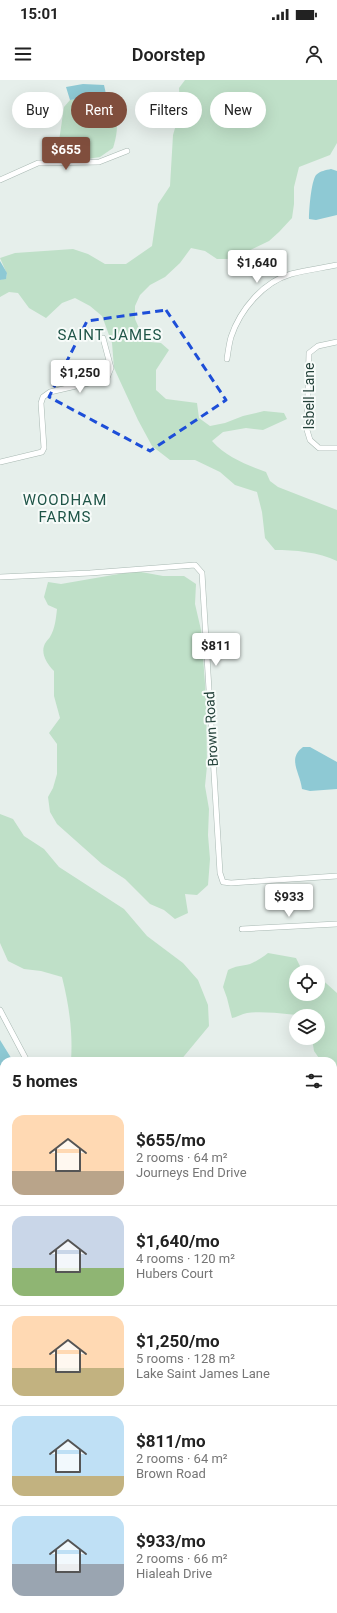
<!DOCTYPE html>
<meta charset="utf-8">
<style>
:root{--surface:#fff;--page:#f2f2f2;--text:#222;--muted:#767676;--line:#e0e0e0;--accent:#804e3d}
body{margin:0;font-family:Roboto,sans-serif;background:var(--page);color:var(--text);height:100vh;display:flex;flex-direction:column;font-size:15px;white-space:nowrap}
*{box-sizing:border-box;margin:0}
p{font-size:13px;color:var(--muted)}
.icon{flex:none;width:22px;height:22px;fill:none;stroke:currentColor;stroke-width:2;stroke-linecap:round;stroke-linejoin:round}
.map{position:relative;flex:1;overflow:hidden}
.drawer{position:absolute;left:0px;top:977px;width:337px;height:556px;display:flex;flex-direction:column;background:var(--surface);border-radius:12px 12px 0 0;box-shadow:0 4px 16px #0002}
.drawer>*{flex:none}
.banner{position:absolute;left:12px;top:12px;width:313px;height:36px;display:flex;gap:8px}
.tools{position:absolute;left:289px;top:885px;display:grid;gap:8px}
.tools a{display:grid;place-items:center;width:36px;height:36px;border-radius:50%;background:var(--surface);box-shadow:0 4px 16px #0002;font-size:20px}
.price{position:absolute;translate:-50% -34px;padding:0 9px;border-radius:4px;background:#fff;color:#222;font-size:13px;line-height:26px;filter:drop-shadow(0 1px 2px #0008)}
.price::after{content:'';position:absolute;left:50%;top:24px;width:12px;height:9px;margin-left:-6px;background:inherit;clip-path:polygon(0 0,100% 0,50% 100%)}
.price.active{background:var(--accent);color:#fff}
ul{padding:0;list-style:none}
li{display:flex;align-items:center;gap:12px;height:100px;padding:0 12px}
li+li{border-top:1px solid var(--line)}
li span{display:grid;place-items:center;flex:none;width:112px;height:80px;border-radius:12px;color:#555}
li>.icon{margin-inline-start:auto}
span .icon{width:48px;height:48px;fill:#fffc;stroke-width:1}
li b{font-size:17px}
h2{display:flex;justify-content:space-between;align-items:center;height:48px;padding:0 12px;font-size:17px}
.tag{padding:0 14px;border-radius:18px;background:var(--surface);box-shadow:0 4px 16px #0002;font-size:14px;line-height:36px}
.tag.active{background:var(--accent);color:#fff}
.status{display:flex;justify-content:space-between;align-items:center;height:28px;padding:0 20px;background:var(--surface);direction:ltr}
.status svg{height:11px;fill:currentColor}
header{display:flex;justify-content:space-between;align-items:center;height:52px;padding:0 12px;background:var(--surface);font-size:18px;font-weight:600}
.map>svg:first-child{display:block}
.green{fill:#bfe0c8}
.water{fill:#8ec9d4}
.lines{fill:none;stroke-linecap:round;stroke-linejoin:round}
.minor-casing{stroke:#a8b8b2;stroke-width:6}
.tertiary-casing{stroke:#a8b8b2;stroke-width:8}
.minor{stroke:#fff;stroke-width:5}
.tertiary{stroke:#fff;stroke-width:6}
.marked{fill:none;stroke:#1d4ed8;stroke-width:3;stroke-dasharray:8 5;stroke-linejoin:round}
.labels{text-anchor:middle;stroke-width:4;stroke-linejoin:round;paint-order:stroke}
.street-label{font-size:14px;fill:#24423a;stroke:#f7fbf9}
.neighbourhood-label{font-size:15px;letter-spacing:1px;fill:#1f5548;stroke:#f7fbf9}
</style>
<div class="status"><b>15:01</b><svg viewBox="0 0 49 12"><path d="M0 12V9h3v3zM5 12V6h3v6zM10 12V3h3v9zM15 12V0h3v12zM26 1h20v11H26zM47 4h2v5h-2z"/></svg></div>
<header><svg class="icon" aria-label="menu" viewBox="0 0 24 24"><path d="M4 6h16M4 12h16M4 18h16"/></svg>Doorstep<svg class="icon" aria-label="person" viewBox="0 0 24 24"><circle cx="12" cy="8" r="4"/><path d="M4 21q1-7 8-7t8 7"/></svg></header>
<div class="map">
<svg width="337" height="1533" viewBox="0 0 337 1533">
<rect width="100%" height="100%" fill="#e6efeb"/>
<g class="green">
<path d="M 185,0 L 337,0 L 337,63 L 330,75 L 299,87 L 294,107 L 294,124 L 292,138 L 279,152 L 269,161 L 232,179 L 217,179 L 205,171 L 191,168 L 180,183 L 165,197 L 150,205 L 140,215 L 135,226 L 135,239 L 142,255 L 150,262 L 161,263 L 169,270 L 156,290 L 156,310 L 166,319 L 197,323 L 199,338 L 210,346 L 225,343 L 243,336 L 264,331 L 284,333 L 287,339 L 263,350 L 246,348 L 223,352 L 212,361 C 226,377 247,385 266,392 L 270,401 L 278,407 L 337,430 L 337,481 C 319,472 294,470 275,470 L 265,458 L 262,432 L 257,412 L 235,405 L 220,392 L 195,380 L 170,380 L 152,366 L 138,340 L 114,288 L 112,263 L 102,236 L 90,226 L 75,218 L 62,223 L 46,238 L 29,228 L 18,213 L 9,212 L 0,217 L 0,200 L 6,198 L 7,194 L 0,178 L 15,173 L 73,169 L 88,174 L 105,184 L 126,184 L 152,166 L 158,124 L 170,106 L 173,55 L 180,31 L 179,8 Z"/>
<path d="M 91,17 L 106,18 C 119,35 119,49 113,68 L 100,77 L 87,79 L 73,77 L 64,71 L 59,61 L 64,27 L 70,20 Z"/>
<path d="M 136,491 L 163,496 L 184,496 L 196,504 L 195,524 L 201,550 L 206,617 L 207,686 L 205,706 L 209,729 L 208,755 L 210,779 L 208,805 L 197,815 L 185,814 L 188,833 L 175,839 L 164,830 L 150,824 L 125,799 L 102,784 L 57,744 L 50,732 L 48,717 L 53,708 L 57,694 L 57,664 L 49,653 L 60,638 L 54,616 L 54,591 C 47,584 39,572 46,562 C 47,560 49,559 50,557 C 55,549 56,538 57,529 L 48,525 L 44,517 L 48,502 L 61,504 Z"/>
<path d="M 0,734 L 13,739 L 24,756 L 44,769 L 59,787 L 124,829 L 147,856 L 183,883 L 198,900 L 208,925 L 209,946 L 180,981 L 71,981 C 73,952 69,925 62,897 L 41,891 L 24,889 L 8,881 L 0,863 Z"/>
<path d="M 268,873 L 296,878 L 302,890 L 307,892 L 296,892 L 296,914 L 318,914 L 318,896 L 337,913 L 337,1008 L 333,1006 L 333,981 L 321,981 L 314,971 L 312,958 L 318,958 L 318,936 C 297,936 266,930 247,933 C 242,934 237,937 232,938 L 227,918 L 223,907 L 228,890 C 235,886 242,886 250,884 C 257,881 263,877 268,873 Z"/>
<polygon points="0,996 4,999 4,1040 0,1040"/>
<polygon points="333,1187 337,1191 337,1521 333,1523"/>
<path d="M 4,1281 L 4,1344 C 0,1328 0,1296 4,1281 Z"/>
<polygon points="176,1529 312,1529 301,1533 176,1533"/>
</g>
<g class="water">
<polygon points="83,4 104,5 106,14 103,17 91,17 70,20 66,7"/>
<path d="M 331,89 L 337,91 L 337,135 L 316,140 L 309,139 C 309,130 311,102 316,95 C 320,91 326,90 331,89 Z"/>
<polygon points="0,181 7,193 6,199 0,200"/>
<path d="M 303,667 L 310,667 L 337,682 L 337,709 L 310,711 L 302,709 C 300,692 287,679 303,667 Z"/>
<polygon points="0,960 13,981 4,981 4,987 0,985"/>
</g>
<g class="lines">
<g class="minor-casing">
<g id="minor">
<polyline points="0,100 38,83 99,82 127,71"/>
<polyline points="337,262 318,266 309,273 307,350 310,360 319,368 337,368"/>
<path d="M 227,279 C 228,272 229,264 231,257 C 240,230 263,202 291,194 C 306,190 322,188 337,185"/>
<polyline points="0,382 42,372 44,368 41,323 43,317 50,312 102,300 107,298 111,288 103,258"/>
<polyline points="0,497 90,493 195,485 202,493 220,793 223,802 231,803 337,796"/>
<polyline points="242,849 337,844"/>
<polyline points="0,930 27,981"/>
<polyline points="333,1046 337,1048"/>
<polyline points="333,1150 337,1145"/>
<polyline points="0,1395 4,1396"/>
<polyline points="116,1533 120,1529"/>
</g>
</g>
<g class="tertiary-casing">
<polyline id="tertiary" points="333,1166 337,1170"/>
</g>
<use href="#minor" class="minor"/>
<use href="#tertiary" class="tertiary"/>
</g>
<path class="marked" d="M 166,230 L 226,320 L 150,371 L 49,317 L 87,241 Z"/>
<g class="labels">
<g class="street-label">
<text transform="translate(309 316) rotate(-90)" y="5">Isbell Lane</text>
<text transform="translate(211 649) rotate(-93)" y="5">Brown Road</text>
</g>
<g class="neighbourhood-label">
<text x="110" y="260">SAINT JAMES</text>
<text x="65" y="425">WOODHAM<tspan x="65" dy="17">FARMS</tspan></text>
</g>
</g>
</svg>
<div class="tools">
<a><svg class="icon" aria-label="locate" viewBox="0 0 24 24"><circle cx="12" cy="12" r="6"/><path d="M12 2v4M12 18v4M2 12h4M18 12h4"/></svg></a>
<a><svg class="icon" aria-label="layers" viewBox="0 0 24 24"><path d="M12 4l9 5-9 5-9-5zM3 14l9 5 9-5"/></svg></a>
</div>
<b class="price active" style="left:66px;top:91px">$655</b>
<b class="price" style="left:257px;top:204px">$1,640</b>
<b class="price" style="left:80px;top:314px">$1,250</b>
<b class="price" style="left:216px;top:587px">$811</b>
<b class="price" style="left:289px;top:838px">$933</b>
<div class="banner">
<a class="tag">Buy</a>
<a class="tag active">Rent</a>
<a class="tag">Filters</a>
<a class="tag">New</a>
</div>
<section class="drawer">
<h2>5 homes<svg class="icon" aria-label="filters" viewBox="0 0 24 24"><path d="M4 7h16M4 17h16"/><circle cx="9" cy="7" r="2"/><circle cx="15" cy="17" r="2"/></svg></h2>
<ul>
<li><span style="background:linear-gradient(#ffd9b3 70%,#b9a48a 0)"><svg class="icon" aria-label="home" viewBox="0 0 24 24"><path d="M3 11l9-7 9 7M6 9v11h12V9"/></svg></span><div><b>$655/mo</b><p>2 rooms · 64 m²</p><p>Journeys End Drive</p></div></li>
<li><span style="background:linear-gradient(#c9d6e8 65%,#8fb573 0)"><svg class="icon" aria-label="home" viewBox="0 0 24 24"><path d="M3 11l9-7 9 7M6 9v11h12V9"/></svg></span><div><b>$1,640/mo</b><p>4 rooms · 120 m²</p><p>Hubers Court</p></div></li>
<li><span style="background:linear-gradient(#ffd9b3 65%,#c2b280 0)"><svg class="icon" aria-label="home" viewBox="0 0 24 24"><path d="M3 11l9-7 9 7M6 9v11h12V9"/></svg></span><div><b>$1,250/mo</b><p>5 rooms · 128 m²</p><p>Lake Saint James Lane</p></div></li>
<li><span style="background:linear-gradient(#bfe0f5 75%,#c2b280 0)"><svg class="icon" aria-label="home" viewBox="0 0 24 24"><path d="M3 11l9-7 9 7M6 9v11h12V9"/></svg></span><div><b>$811/mo</b><p>2 rooms · 64 m²</p><p>Brown Road</p></div></li>
<li><span style="background:linear-gradient(#bfe0f5 60%,#9aa5b1 0)"><svg class="icon" aria-label="home" viewBox="0 0 24 24"><path d="M3 11l9-7 9 7M6 9v11h12V9"/></svg></span><div><b>$933/mo</b><p>2 rooms · 66 m²</p><p>Hialeah Drive</p></div></li>
</ul>
</section>
</div>
